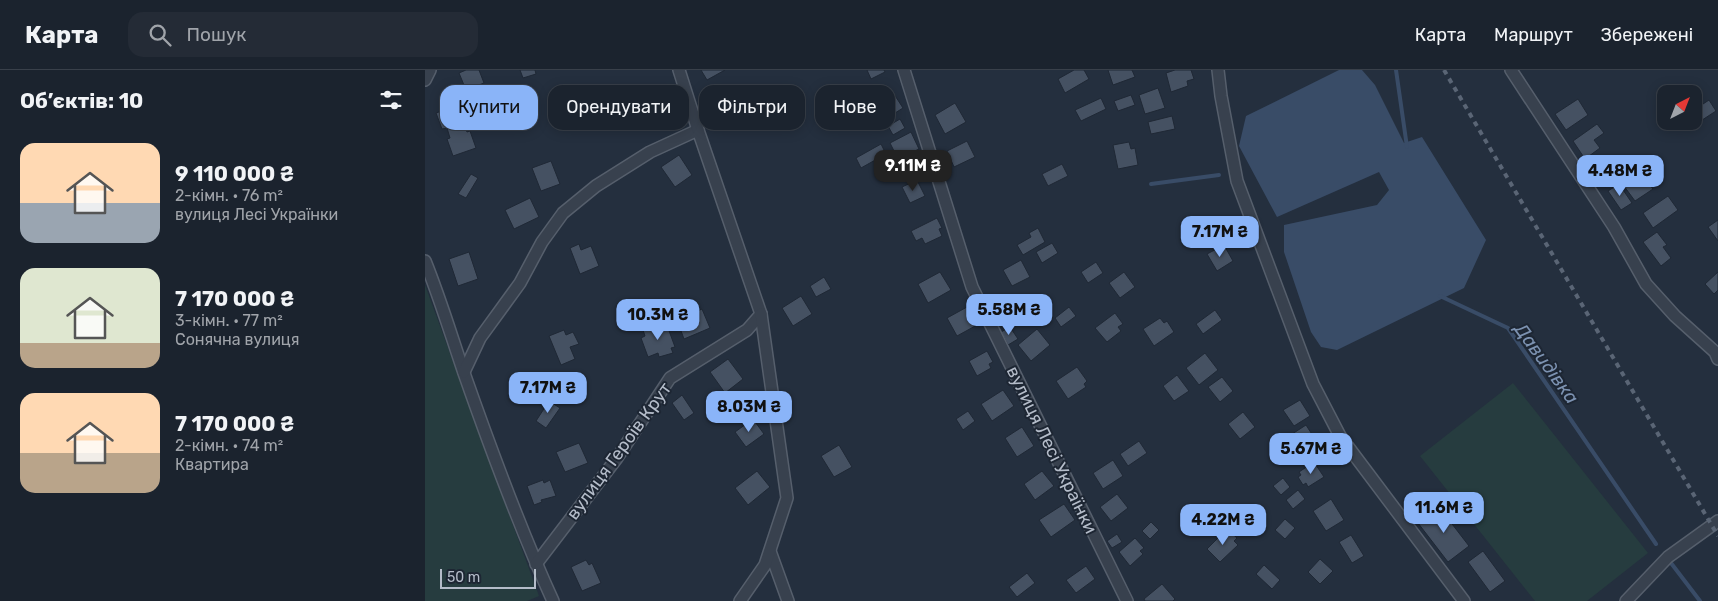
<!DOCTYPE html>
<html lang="uk">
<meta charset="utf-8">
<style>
:root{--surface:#1b232e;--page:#242b36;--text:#f1f3f6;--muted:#a0a4aa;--line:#39404a;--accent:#8ab4f8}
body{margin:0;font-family:Rubik,sans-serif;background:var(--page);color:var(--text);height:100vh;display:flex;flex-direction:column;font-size:19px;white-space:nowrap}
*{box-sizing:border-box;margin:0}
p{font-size:16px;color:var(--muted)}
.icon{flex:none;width:28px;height:28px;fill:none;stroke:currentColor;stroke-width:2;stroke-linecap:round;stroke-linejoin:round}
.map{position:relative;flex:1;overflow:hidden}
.panel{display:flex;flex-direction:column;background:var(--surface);width:425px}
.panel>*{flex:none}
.hud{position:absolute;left:15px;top:15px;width:475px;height:45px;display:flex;gap:10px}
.needle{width:32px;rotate:42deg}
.buttons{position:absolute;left:1232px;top:15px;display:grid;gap:10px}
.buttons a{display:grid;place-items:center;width:45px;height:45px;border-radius:10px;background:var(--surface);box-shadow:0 2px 12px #0003,0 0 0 1px var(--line);font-size:25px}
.scale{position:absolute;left:15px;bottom:12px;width:96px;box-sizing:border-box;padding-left:5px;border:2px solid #b4bcc9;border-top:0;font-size:14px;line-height:18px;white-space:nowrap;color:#b4bcc9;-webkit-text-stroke:4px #1d2633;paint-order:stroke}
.price{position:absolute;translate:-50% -42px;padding:0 11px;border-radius:10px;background:var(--accent);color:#111;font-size:16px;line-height:32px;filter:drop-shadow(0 1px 2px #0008)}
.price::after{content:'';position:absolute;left:50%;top:30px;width:15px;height:11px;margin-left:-8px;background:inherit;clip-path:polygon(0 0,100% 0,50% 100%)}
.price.active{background:#222;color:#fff}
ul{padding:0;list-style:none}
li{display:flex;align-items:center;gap:15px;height:125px;padding:0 20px}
li span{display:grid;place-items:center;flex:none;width:140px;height:100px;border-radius:15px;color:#555}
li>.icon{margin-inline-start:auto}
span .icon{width:60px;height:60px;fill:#fffc;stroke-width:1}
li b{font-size:21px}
h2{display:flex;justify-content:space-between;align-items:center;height:60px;padding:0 20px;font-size:21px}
.chip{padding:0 18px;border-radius:15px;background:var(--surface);box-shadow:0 2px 12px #0003,0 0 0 1px var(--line);font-size:18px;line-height:45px}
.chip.active{background:var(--accent);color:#111}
header{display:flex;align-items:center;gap:30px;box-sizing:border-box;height:70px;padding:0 25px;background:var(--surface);border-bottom:1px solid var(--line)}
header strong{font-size:24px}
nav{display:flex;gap:28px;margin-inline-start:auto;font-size:18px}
.search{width:350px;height:45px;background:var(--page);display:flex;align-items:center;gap:12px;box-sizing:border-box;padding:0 18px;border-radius:15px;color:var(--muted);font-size:19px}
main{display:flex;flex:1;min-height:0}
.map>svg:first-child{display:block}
.green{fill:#263c3f}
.water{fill:#394c67}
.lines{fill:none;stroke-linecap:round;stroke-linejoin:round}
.stream{stroke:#394c67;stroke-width:4}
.building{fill:#455162;stroke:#1f2835}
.street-casing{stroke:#565f6c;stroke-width:14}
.street{stroke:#38414e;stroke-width:11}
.rail{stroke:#5a6575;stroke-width:4;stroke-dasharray:5 5;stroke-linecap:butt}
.labels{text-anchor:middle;stroke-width:4;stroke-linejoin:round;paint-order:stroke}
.street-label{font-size:18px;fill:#b4bcc9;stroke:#1d2633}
.water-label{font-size:19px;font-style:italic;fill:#7c92b1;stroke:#1d2633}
</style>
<header>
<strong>Карта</strong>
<div class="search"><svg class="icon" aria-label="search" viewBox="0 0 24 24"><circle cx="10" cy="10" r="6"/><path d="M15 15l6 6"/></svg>Пошук</div>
<nav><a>Карта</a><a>Маршрут</a><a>Збережені</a></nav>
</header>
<main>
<section class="panel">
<h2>Об’єктів: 10<svg class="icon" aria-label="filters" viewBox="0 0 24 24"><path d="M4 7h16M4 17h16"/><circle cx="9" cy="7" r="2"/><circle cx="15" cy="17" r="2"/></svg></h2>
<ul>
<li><span style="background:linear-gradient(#ffd9b3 60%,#9aa5b1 0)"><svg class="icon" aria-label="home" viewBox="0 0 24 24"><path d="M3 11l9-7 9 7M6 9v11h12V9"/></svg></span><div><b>9 110 000 ₴</b><p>2-кімн. · 76 m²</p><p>вулиця Лесі Українки</p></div></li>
<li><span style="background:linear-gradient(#dfe7d0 75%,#b9a48a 0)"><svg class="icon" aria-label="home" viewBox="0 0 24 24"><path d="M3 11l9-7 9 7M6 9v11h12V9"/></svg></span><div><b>7 170 000 ₴</b><p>3-кімн. · 77 m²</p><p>Сонячна вулиця</p></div></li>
<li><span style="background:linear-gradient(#ffd9b3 60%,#b9a48a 0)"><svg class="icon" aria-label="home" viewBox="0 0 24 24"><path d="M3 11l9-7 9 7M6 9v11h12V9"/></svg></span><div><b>7 170 000 ₴</b><p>2-кімн. · 74 m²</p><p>Квартира</p></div></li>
</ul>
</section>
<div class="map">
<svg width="1293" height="531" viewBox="0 0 1293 531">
<rect width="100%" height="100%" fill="#242f3e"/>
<g class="green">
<polygon points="0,215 114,526 102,531 0,531"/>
<polygon points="1088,313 1223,483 1162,531 1110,531 995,386"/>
</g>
<polygon class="water" points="914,0 937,0 950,15 979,73 997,67 1061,170 1039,218 912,280 896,277 886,262 859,182 859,155 952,135 964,120 954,102 852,147 814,76 821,46"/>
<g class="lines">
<g class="stream">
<polyline points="971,0 982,77"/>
<polyline points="726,114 794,105"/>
<polyline points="1015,226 1083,258 1231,474"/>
<polyline points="1246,493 1275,531"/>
</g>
</g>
<g class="building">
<polygon points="41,0 54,0 59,13 41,20 34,3"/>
<polygon points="95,0 110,0 111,4 98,8"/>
<polygon points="276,0 300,0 282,10"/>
<polygon points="442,0 459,0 460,2 446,9"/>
<polygon points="649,0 659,0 664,9 640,23 633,9"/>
<polygon points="683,0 707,0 710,7 688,15"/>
<polygon points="750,0 766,0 769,9 762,11 763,16 746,22 741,3"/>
<polygon points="733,18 740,38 720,44 714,25"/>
<polygon points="469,24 478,38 459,50 450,36"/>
<polygon points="706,25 710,35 693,41 689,31"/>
<polygon points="676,28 681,39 656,51 650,40"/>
<polygon points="1153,29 1163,45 1141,60 1130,44"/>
<polygon points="231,30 244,48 226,60 214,41"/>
<polygon points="1284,30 1291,41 1271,54 1269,51 1269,40"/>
<polygon points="530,33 541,52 520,64 510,45"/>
<polygon points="36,34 42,50 38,52 42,62 45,61 51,78 28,86 22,69 25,68 22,58 17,59 11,43"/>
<polygon points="747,46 750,59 726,64 723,52"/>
<polygon points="475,49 480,58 468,65 463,56"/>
<polygon points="1172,54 1179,63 1169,70 1175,78 1160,89 1148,71"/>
<polygon points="486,62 494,79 473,89 465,73"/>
<polygon points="542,71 550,87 529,97 522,81"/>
<polygon points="704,72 706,79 710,78 713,95 693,99 688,75"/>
<polygon points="456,74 461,84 436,98 431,88"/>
<polygon points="254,85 267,105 250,117 236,97"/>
<polygon points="1188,89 1195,100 1192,102 1195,107 1180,117 1170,101"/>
<polygon points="126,91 135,114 116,121 107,98"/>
<polygon points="637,94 643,106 623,116 617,104"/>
<polygon points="1214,100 1220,109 1223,107 1228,114 1225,115 1228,119 1210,131 1196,112"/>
<polygon points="46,104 53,108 41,128 33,124"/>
<polygon points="492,110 500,126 485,133 477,117"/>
<polygon points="1194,114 1207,133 1196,140 1183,121"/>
<polygon points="1243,126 1253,140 1228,158 1218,143"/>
<polygon points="105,128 114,147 89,159 80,140"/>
<polygon points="512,148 517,158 514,159 517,166 500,174 497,168 491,171 486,161"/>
<polygon points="1293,150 1293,171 1283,157"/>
<polygon points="764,154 781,168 773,178 756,163"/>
<polygon points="613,158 620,172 598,185 592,175 606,167 604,163"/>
<polygon points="1232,162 1242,175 1238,177 1246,188 1236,196 1218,172"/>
<polygon points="627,173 633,183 617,193 611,182"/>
<polygon points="154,174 156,180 166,176 174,196 155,204 145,178"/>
<polygon points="799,175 808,191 792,201 782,184"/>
<polygon points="44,182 53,209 33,216 24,189"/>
<polygon points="596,190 605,207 587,216 578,200"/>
<polygon points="671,192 678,203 663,213 656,202"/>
<polygon points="515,202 526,220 503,233 493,214"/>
<polygon points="699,202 710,217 695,228 684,213"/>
<polygon points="1293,202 1293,220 1289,224 1280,214"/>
<polygon points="399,207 406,219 391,227 385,216"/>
<polygon points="376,226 387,244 368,256 357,238"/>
<polygon points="542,237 552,255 532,266 522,248"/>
<polygon points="644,237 651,246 636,257 630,248"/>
<polygon points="277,239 285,258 259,269 252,250"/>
<polygon points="790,240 797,250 778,264 771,254"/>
<polygon points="690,243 698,254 693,257 696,261 682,272 670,258"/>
<polygon points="735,248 739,253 742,251 749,262 729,276 718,259"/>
<polygon points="235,254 238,260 243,258 250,277 246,278 248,283 234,287 233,283 223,287 216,268 220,266 218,260"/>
<polygon points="585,257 593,269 583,275 576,262"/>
<polygon points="612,259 625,275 606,291 593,275"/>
<polygon points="139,260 141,265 148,262 154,274 145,277 150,289 136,295 124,266"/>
<polygon points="562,281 568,292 564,294 566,298 552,306 544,291"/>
<polygon points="780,283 793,300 774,315 761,298"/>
<polygon points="303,289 318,309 300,323 285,302"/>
<polygon points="652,297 662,311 659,314 661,317 643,329 631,311"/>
<polygon points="752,305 764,321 749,331 738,316"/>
<polygon points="797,307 808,321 795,332 783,317"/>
<polygon points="578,320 589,336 567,351 556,334"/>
<polygon points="257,325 269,343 259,350 247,333"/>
<polygon points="875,330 885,346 869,356 858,340"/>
<polygon points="124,331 135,338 121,358 111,351"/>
<polygon points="543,341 550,351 538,360 531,349"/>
<polygon points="818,342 830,357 815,369 803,354"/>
<polygon points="328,349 339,364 321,377 310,362"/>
<polygon points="881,355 890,369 872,380 864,366"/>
<polygon points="597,357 609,376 592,387 580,368"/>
<polygon points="714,371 722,383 703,396 695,384"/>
<polygon points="154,373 163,393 140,402 131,382"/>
<polygon points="414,375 427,397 409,407 396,386"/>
<polygon points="688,390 698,406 678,419 668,403"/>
<polygon points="889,392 899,407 883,417 881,413 878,415 873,407 876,405 874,402"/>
<polygon points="332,401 345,417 323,435 310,418"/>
<polygon points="617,401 629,416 610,430 599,414"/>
<polygon points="858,408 865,417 856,425 848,416"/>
<polygon points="118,410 119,413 125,410 131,426 116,430 117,432 109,435 102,416"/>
<polygon points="873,420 880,429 868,439 861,430"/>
<polygon points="692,424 703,438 686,451 675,437"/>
<polygon points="906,429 919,450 901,461 888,441"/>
<polygon points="639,434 650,450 626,467 614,450"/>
<polygon points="1014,437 1044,476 1023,492 993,453"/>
<polygon points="820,442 829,452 820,461 811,451"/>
<polygon points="860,449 870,458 860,469 850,460"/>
<polygon points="726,452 734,460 725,469 717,461"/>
<polygon points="802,459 812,468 809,471 813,475 795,492 782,479"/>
<polygon points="692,464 697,472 687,478 682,471"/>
<polygon points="926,465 939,486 927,493 914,472"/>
<polygon points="710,468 719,478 715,481 718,484 705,496 694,482"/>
<polygon points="1058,481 1080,511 1065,522 1043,492"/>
<polygon points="895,489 908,501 895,514 883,502"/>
<polygon points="161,490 164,495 167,493 176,513 157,521 146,497"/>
<polygon points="839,495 855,510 847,519 831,504"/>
<polygon points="661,496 670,509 651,523 641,510"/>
<polygon points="602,503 610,513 592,527 584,517"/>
<polygon points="737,514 750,529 748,531 720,531 719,529"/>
</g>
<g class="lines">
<g class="street-casing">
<g id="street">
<polyline points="479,0 547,217 702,531"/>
<polyline points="793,0 796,26 812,111 888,314 915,366 1039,531"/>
<polyline points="1086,0 1189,157 1221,214 1250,246 1290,282 1293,289"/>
<polyline points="0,10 5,0"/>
<path d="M 0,191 C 15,228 26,265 39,303 C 66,380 94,457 128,531"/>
<polyline points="39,302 55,268 95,213 117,172 138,143 171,116 225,82 273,60"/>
<polyline points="345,481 363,531"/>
<polyline points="111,494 192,388 245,308 322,260 336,244 273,60 254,0"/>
<polyline points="315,531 340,495 362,428 336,244"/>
<polyline points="1201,531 1243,487 1293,451"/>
</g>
</g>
<use href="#street" class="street"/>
<polyline class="rail" points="1019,0 1293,466"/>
</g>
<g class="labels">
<g class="street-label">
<text transform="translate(627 380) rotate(64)" y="6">вулиця Лесі Українки</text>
<text transform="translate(194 381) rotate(-54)" y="6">вулиця Героїв Крут</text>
</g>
<g class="water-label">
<text transform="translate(1122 293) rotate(54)" y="7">Давидівка</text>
</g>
</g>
</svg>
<div class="buttons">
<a><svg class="needle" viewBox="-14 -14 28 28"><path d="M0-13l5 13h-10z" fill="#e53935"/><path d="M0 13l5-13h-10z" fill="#a0a4aa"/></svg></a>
</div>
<div class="scale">50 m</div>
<b class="price active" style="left:488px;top:122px">9.11M ₴</b>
<b class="price" style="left:1195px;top:127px">4.48M ₴</b>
<b class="price" style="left:795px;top:188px">7.17M ₴</b>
<b class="price" style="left:584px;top:266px">5.58M ₴</b>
<b class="price" style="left:233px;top:271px">10.3M ₴</b>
<b class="price" style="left:123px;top:344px">7.17M ₴</b>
<b class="price" style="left:324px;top:363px">8.03M ₴</b>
<b class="price" style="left:886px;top:405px">5.67M ₴</b>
<b class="price" style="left:1019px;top:464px">11.6M ₴</b>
<b class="price" style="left:798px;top:476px">4.22M ₴</b>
<div class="hud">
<a class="chip active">Купити</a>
<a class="chip">Орендувати</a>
<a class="chip">Фільтри</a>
<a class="chip">Нове</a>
</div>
</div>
</main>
